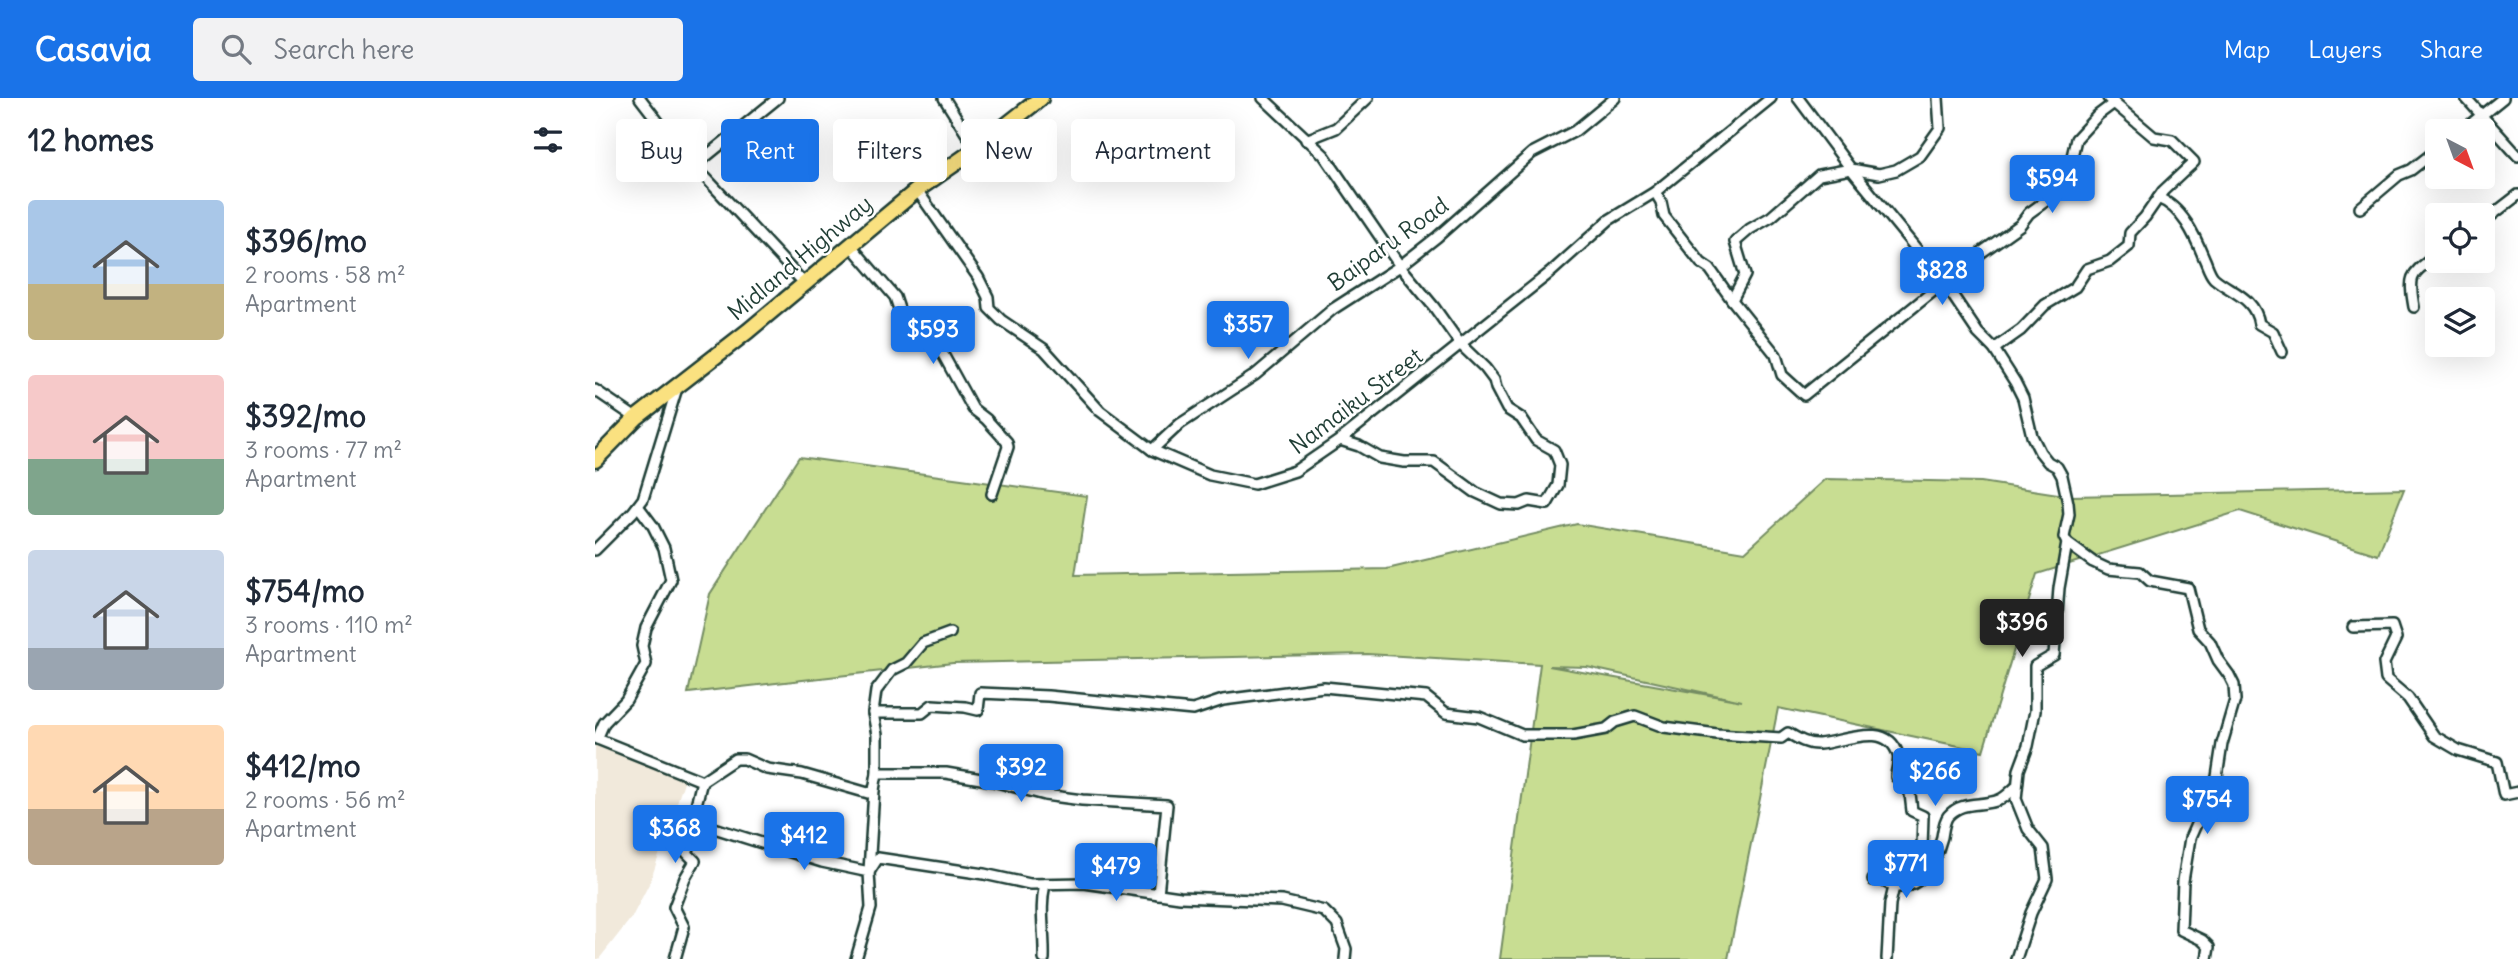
<!DOCTYPE html>
<meta charset="utf-8">
<style>
:root{--surface:#fff;--page:#f2f2f3;--text:#1f2937;--muted:#747a83;--accent:#1a73e8}
body{margin:0;font-family:Delius,sans-serif;background:var(--page);color:var(--text);height:100vh;display:flex;flex-direction:column;font-size:26px;white-space:nowrap}
*{box-sizing:border-box;margin:0}
p{font-size:23px;color:var(--muted)}
.icon{flex:none;width:38px;height:38px;fill:none;stroke:currentColor;stroke-width:2;stroke-linecap:round;stroke-linejoin:round}
.map{position:relative;flex:1;overflow:hidden}
.drawer{display:flex;flex-direction:column;background:var(--surface);width:595px}
.drawer>*{flex:none}
.hud{position:absolute;left:21px;top:21px;width:665px;height:63px;display:flex;gap:14px}
.needle{width:46px;rotate:139deg}
.fabs{position:absolute;left:1830px;top:21px;display:grid;gap:14px}
.fabs a{display:grid;place-items:center;width:70px;height:70px;border-radius:7px;background:var(--surface);box-shadow:0 7px 28px #0002;font-size:35px}
.price{position:absolute;translate:-50% -60px;padding:0 16px;border-radius:7px;background:var(--accent);color:#fff;font-size:23px;line-height:46px;filter:drop-shadow(0 2px 4px #0008)}
.price::after{content:'';position:absolute;left:50%;top:42px;width:21px;height:16px;margin-left:-10px;background:inherit;clip-path:polygon(0 0,100% 0,50% 100%)}
.price.selected{background:#222;color:#fff}
ul{padding:0;list-style:none}
li{display:flex;align-items:center;gap:21px;height:175px;padding:0 28px}
li span{display:grid;place-items:center;flex:none;width:196px;height:140px;border-radius:7px;color:#555}
li>.icon{margin-inline-start:auto}
span .icon{width:84px;height:84px;fill:#fffc;stroke-width:1}
li b{font-size:30px}
h2{display:flex;justify-content:space-between;align-items:center;height:84px;padding:0 28px;font-size:30px}
.tag{padding:0 24px;border-radius:7px;background:var(--surface);box-shadow:0 7px 28px #0002;font-size:24px;line-height:63px}
.tag.selected{background:var(--accent);color:#fff}
header{display:flex;align-items:center;gap:42px;box-sizing:border-box;height:98px;padding:0 35px;background:var(--accent);color:#fff}
header strong{font-size:33px}
nav{display:flex;gap:38px;margin-inline-start:auto;font-size:24px}
.search{width:490px;height:63px;background:var(--page);display:flex;align-items:center;gap:18px;box-sizing:border-box;padding:0 24px;border-radius:7px;color:var(--muted);font-size:26px}
main{display:flex;flex:1;min-height:0}
.map>svg:first-child{display:block}
.built{fill:#f1e9db}
.green{fill:#c8dd92;stroke:#748d63;stroke-width:2;fill-rule:evenodd}
.lines{fill:none;stroke-linecap:round;stroke-linejoin:round}
.street-casing{stroke:#1f3d34;stroke-width:14}
.primary-casing{stroke:#1f3d34;stroke-width:19}
.street{stroke:#fff;stroke-width:9}
.primary{stroke:#fae180;stroke-width:14}
.labels{text-anchor:middle;stroke-width:5;stroke-linejoin:round;paint-order:stroke}
.street-label{font-size:23px;fill:#1f3d34;stroke:#fff}
</style>
<header>
<strong>Casavia</strong>
<div class="search"><svg class="icon" aria-label="search" viewBox="0 0 24 24"><circle cx="10" cy="10" r="6"/><path d="M15 15l6 6"/></svg>Search here</div>
<nav><a>Map</a><a>Layers</a><a>Share</a></nav>
</header>
<main>
<section class="drawer">
<h2>12 homes<svg class="icon" aria-label="filters" viewBox="0 0 24 24"><path d="M4 7h16M4 17h16"/><circle cx="9" cy="7" r="2"/><circle cx="15" cy="17" r="2"/></svg></h2>
<ul>
<li><span style="background:linear-gradient(#a9c7e8 60%,#c2b280 0)"><svg class="icon" aria-label="home" viewBox="0 0 24 24"><path d="M3 11l9-7 9 7M6 9v11h12V9"/></svg></span><div><b>$396/mo</b><p>2 rooms · 58 m²</p><p>Apartment</p></div></li>
<li><span style="background:linear-gradient(#f6c9c9 60%,#7fa58c 0)"><svg class="icon" aria-label="home" viewBox="0 0 24 24"><path d="M3 11l9-7 9 7M6 9v11h12V9"/></svg></span><div><b>$392/mo</b><p>3 rooms · 77 m²</p><p>Apartment</p></div></li>
<li><span style="background:linear-gradient(#c9d6e8 70%,#9aa5b1 0)"><svg class="icon" aria-label="home" viewBox="0 0 24 24"><path d="M3 11l9-7 9 7M6 9v11h12V9"/></svg></span><div><b>$754/mo</b><p>3 rooms · 110 m²</p><p>Apartment</p></div></li>
<li><span style="background:linear-gradient(#ffd9b3 60%,#b9a48a 0)"><svg class="icon" aria-label="home" viewBox="0 0 24 24"><path d="M3 11l9-7 9 7M6 9v11h12V9"/></svg></span><div><b>$412/mo</b><p>2 rooms · 56 m²</p><p>Apartment</p></div></li>
</ul>
</section>
<div class="map">
<svg width="1923" height="861" viewBox="0 0 1923 861">
<rect width="100%" height="100%" fill="#fff"/>
<filter id="ink" filterUnits="userSpaceOnUse"><feTurbulence type="fractalNoise" baseFrequency=".0143" numOctaves="2"/><feDisplacementMap in="SourceGraphic" scale="14" xChannelSelector="R" yChannelSelector="G"/><feConvolveMatrix kernelMatrix="1 2 1 2 8 2 1 2 1" color-interpolation-filters="sRGB"/></filter>
<g filter="url(#ink)">
<polygon class="built" points="0,643 91,678 55,784 37,819 4,861 0,861"/>
<path class="green" d="M 204,359 L 492,398 L 480,477 L 792,471 L 982,426 L 1150,454 L 1230,381 L 1386,384 L 1476,398 L 1809,391 L 1783,457 L 1645,413 L 1442,476 L 1388,653 L 1183,610 L 1133,861 L 905,861 L 945,566 L 772,556 L 358,565 L 93,595 L 115,496 ZM 954,568 L 992,569 L 1147,603 Z"/>
<g class="lines">
<g class="street-casing">
<g id="street">
<polyline points="45,0 98,69 111,80 210,186"/>
<polyline points="349,0 381,51"/>
<polyline points="668,0 729,57 805,168 839,209 866,247 890,270 899,282 901,290 912,311 926,320 941,342 959,352 965,367 963,387 952,406 934,403 924,407 906,406 880,394 839,364 809,364 785,360 764,348 745,342"/>
<polyline points="1203,0 1256,71 1350,186 1383,235 1399,251 1420,284 1428,300 1437,338 1445,354 1453,364 1462,369 1467,378 1473,405 1474,416 1469,439 1472,445 1464,490 1459,557 1440,568 1440,613 1433,648 1424,672 1421,701 1433,731 1448,750 1452,781 1436,815 1421,861"/>
<polyline points="1343,0 1345,30 1325,58 1301,72 1284,76 1256,71 1224,77 1176,119 1155,131 1140,144 1150,177 1137,202 1181,257 1187,277 1209,297 1387,154 1425,127 1434,115 1470,89 1481,41 1503,17 1519,5"/>
<polyline points="1871,0 1923,58"/>
<polyline points="1867,33 1908,0"/>
<polyline points="711,42 741,30 773,0"/>
<polyline points="98,69 183,0"/>
<polyline points="322,92 383,179 393,199 394,210 406,222 449,251 505,313 557,352 615,377 659,386 700,373 745,342 956,174 1014,122 1060,94 1176,0"/>
<polyline points="1060,94 1066,104 1069,118 1106,165 1115,171 1137,202"/>
<path d="M 1563,100 C 1587,109 1600,138 1609,160 C 1612,166 1614,175 1619,180 C 1635,194 1660,199 1664,226 L 1678,234 L 1687,254"/>
<polyline points="1765,110 1804,77 1816,72 1843,51"/>
<polyline points="1888,124 1923,97"/>
<polyline points="257,149 300,199 305,214 345,251 378,311 391,321 412,344 413,349 397,396"/>
<path d="M 1819,209 C 1813,175 1816,177 1843,156"/>
<polyline points="1399,251 1426,232 1450,207 1480,189 1492,171 1515,163 1534,148 1535,135 1550,119 1568,93 1599,64 1577,42 1559,39 1513,0"/>
<polyline points="0,292 41,320"/>
<polyline points="557,352 585,326 660,277 738,211 805,168 842,139 937,55 980,33 1020,0"/>
<polyline points="1472,445 1498,464 1513,471 1545,474 1555,483 1593,490 1603,531 1615,544 1623,562 1634,577 1639,587 1640,602 1627,646 1622,679 1595,740 1588,783 1586,832 1607,842 1614,849 1612,861"/>
<polyline points="0,452 38,414 48,401 82,290"/>
<polyline points="1758,529 1797,528 1801,540 1789,565 1791,581 1813,600 1839,638 1863,652 1902,664 1909,697 1923,694"/>
<path d="M 278,615 L 327,615 L 337,607 L 370,609 L 383,612 L 385,595 L 453,598 L 598,612 L 628,602 L 729,589 L 831,599 L 851,615 L 884,619 L 927,637 L 978,637 L 1011,631 L 1020,624 L 1040,618 L 1069,629 L 1122,636 L 1186,640 L 1193,635 C 1203,641 1213,647 1224,646 C 1248,644 1293,622 1303,657 C 1305,663 1301,672 1301,679 L 1314,687 L 1317,713 L 1328,718 L 1327,749 L 1342,752"/>
<polyline points="0,640 107,683 140,661 149,661 172,671 207,676 273,695 279,692 282,675 282,637 278,615 281,593 297,572 311,565 328,545 355,535"/>
<polyline points="2,641 9,625 31,602 51,566 47,548 51,530 76,482 69,450 58,428 43,408"/>
<polyline points="282,675 351,675 398,683 450,697 487,702 572,707 563,796"/>
<polyline points="97,723 227,764 274,774 276,810 261,861"/>
<polyline points="274,773 279,692"/>
<polyline points="274,774 283,760 389,776 435,786 489,785 585,799 687,803 729,813 742,826 751,851 750,861"/>
<polyline points="1278,782 1287,782 1299,789 1295,806 1292,861"/>
<path d="M 1299,789 C 1329,791 1340,764 1347,739 C 1348,733 1349,723 1353,718 C 1367,702 1386,709 1404,702 C 1410,700 1416,693 1421,689"/>
<polyline points="80,861 89,829 79,809 90,780 100,763 92,755 97,742 97,723 107,683"/>
<path d="M 449,861 C 450,835 444,811 450,786"/>
</g>
</g>
<g class="primary-casing">
<polyline id="primary" points="0,362 41,320 153,233 322,92 381,51 446,0"/>
</g>
<use href="#street" class="street"/>
<use href="#primary" class="primary"/>
</g>
</g>
<g class="labels">
<g class="street-label">
<text transform="translate(793 146) rotate(-36)" y="8">Baiparu Road</text>
<text transform="translate(205 160) rotate(-40)" y="8">Midland Highway</text>
<text transform="translate(761 303) rotate(-37)" y="8">Namaiku Street</text>
</g>
</g>
</svg>
<div class="fabs">
<a><svg class="needle" viewBox="-14 -14 28 28"><path d="M0-13l5 13h-10z" fill="#e53935"/><path d="M0 13l5-13h-10z" fill="#747a83"/></svg></a>
<a><svg class="icon" aria-label="locate" viewBox="0 0 24 24"><circle cx="12" cy="12" r="6"/><path d="M12 2v4M12 18v4M2 12h4M18 12h4"/></svg></a>
<a><svg class="icon" aria-label="layers" viewBox="0 0 24 24"><path d="M12 4l9 5-9 5-9-5zM3 14l9 5 9-5"/></svg></a>
</div>
<b class="price" style="left:1457px;top:117px">$594</b>
<b class="price" style="left:1347px;top:209px">$828</b>
<b class="price" style="left:653px;top:263px">$357</b>
<b class="price" style="left:338px;top:268px">$593</b>
<b class="price selected" style="left:1427px;top:561px">$396</b>
<b class="price" style="left:426px;top:706px">$392</b>
<b class="price" style="left:1340px;top:710px">$266</b>
<b class="price" style="left:1612px;top:738px">$754</b>
<b class="price" style="left:80px;top:767px">$368</b>
<b class="price" style="left:209px;top:774px">$412</b>
<b class="price" style="left:1311px;top:802px">$771</b>
<b class="price" style="left:521px;top:805px">$479</b>
<div class="hud">
<a class="tag">Buy</a>
<a class="tag selected">Rent</a>
<a class="tag">Filters</a>
<a class="tag">New</a>
<a class="tag">Apartment</a>
</div>
</div>
</main>
